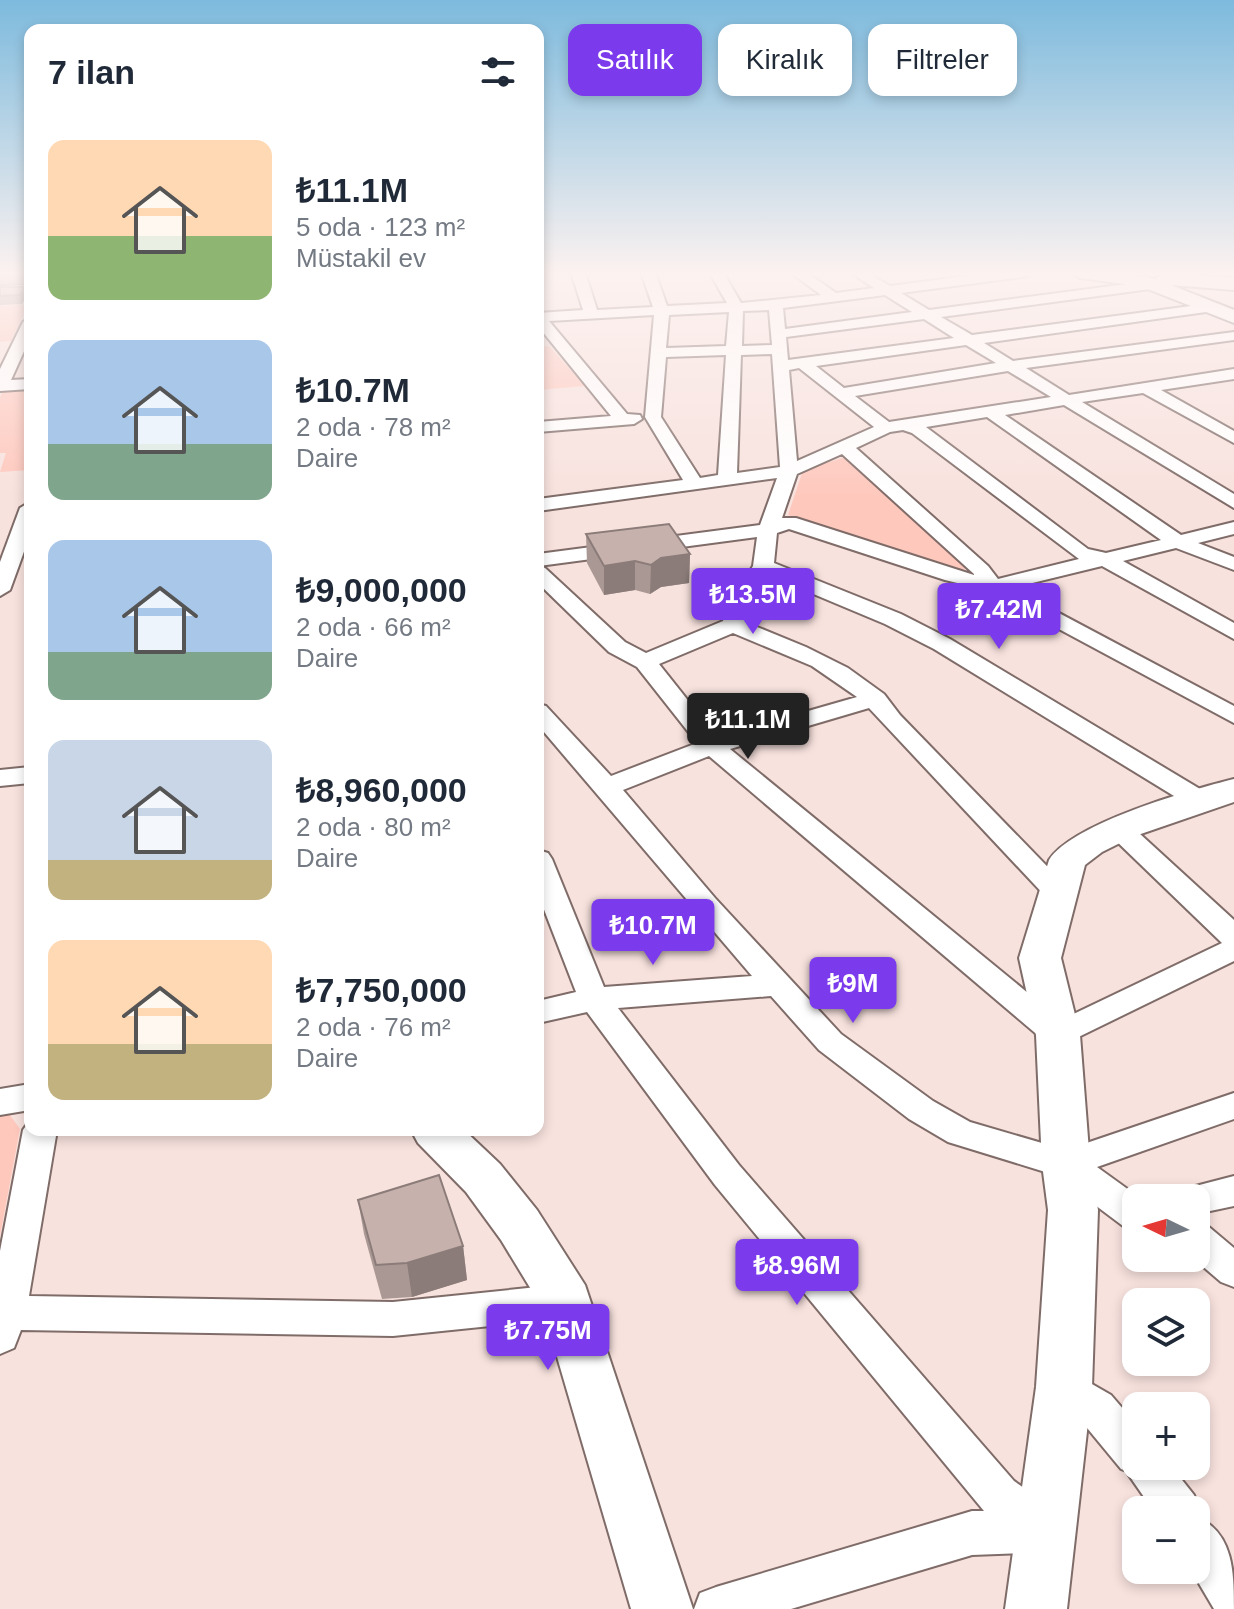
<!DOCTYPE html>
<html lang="tr">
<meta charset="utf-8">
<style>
:root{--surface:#fff;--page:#f6f6f7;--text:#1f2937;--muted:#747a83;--accent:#7c3aed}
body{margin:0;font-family:Arial,sans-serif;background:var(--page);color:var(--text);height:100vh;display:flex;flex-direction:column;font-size:30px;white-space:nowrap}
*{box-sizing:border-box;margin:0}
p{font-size:26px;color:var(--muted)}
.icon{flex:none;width:44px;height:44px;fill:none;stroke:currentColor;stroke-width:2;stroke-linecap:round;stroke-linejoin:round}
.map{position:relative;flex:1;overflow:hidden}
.sheet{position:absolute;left:24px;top:24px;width:520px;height:1112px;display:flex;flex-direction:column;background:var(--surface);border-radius:16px;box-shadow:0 4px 12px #0003}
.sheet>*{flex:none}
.banner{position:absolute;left:568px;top:24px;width:546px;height:72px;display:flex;gap:16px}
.needle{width:52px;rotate:275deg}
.tools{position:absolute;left:1122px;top:1184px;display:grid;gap:16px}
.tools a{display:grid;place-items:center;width:88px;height:88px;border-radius:16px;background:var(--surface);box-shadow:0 4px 12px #0003;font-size:40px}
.price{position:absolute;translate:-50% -68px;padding:0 18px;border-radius:8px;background:var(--accent);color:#fff;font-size:26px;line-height:52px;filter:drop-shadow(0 2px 4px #0008)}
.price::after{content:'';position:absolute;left:50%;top:48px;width:24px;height:18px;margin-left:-12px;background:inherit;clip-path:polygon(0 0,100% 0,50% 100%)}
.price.selected{background:#222;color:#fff}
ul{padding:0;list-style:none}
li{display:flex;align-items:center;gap:24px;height:200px;padding:0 24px}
li span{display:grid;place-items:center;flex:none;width:224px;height:160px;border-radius:16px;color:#555}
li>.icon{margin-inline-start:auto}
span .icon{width:96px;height:96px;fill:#fffc;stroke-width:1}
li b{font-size:34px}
h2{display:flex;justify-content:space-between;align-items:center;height:96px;padding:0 24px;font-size:34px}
.tag{padding:0 28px;border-radius:16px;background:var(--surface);box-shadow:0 4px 12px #0003;font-size:28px;line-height:72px}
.tag.selected{background:var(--accent);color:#fff}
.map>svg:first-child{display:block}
.green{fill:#fec8bd}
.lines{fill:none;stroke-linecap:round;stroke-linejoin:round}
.street-casing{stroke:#7f6c68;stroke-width:4}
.secondary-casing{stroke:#7f6c68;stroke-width:4}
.street{fill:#fff;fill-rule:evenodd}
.secondary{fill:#fff;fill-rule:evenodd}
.wall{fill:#aa9895}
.shaded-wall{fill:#8b7c79}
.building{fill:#c6b1ad;stroke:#8b7c79;stroke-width:2}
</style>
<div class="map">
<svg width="1234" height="1609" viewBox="0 0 1234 1609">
<rect width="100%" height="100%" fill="#f8e2de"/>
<g class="green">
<polygon points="28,305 11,341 0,342 0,306"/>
<polygon points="549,346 585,386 538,390 538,347"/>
<polygon points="30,390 30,470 0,472 6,453 0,453 0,397 3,391"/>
<polygon points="842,458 849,460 969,567 957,572 788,515 802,473 810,468"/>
<polygon points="9,1114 20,1129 0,1236 0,1116"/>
</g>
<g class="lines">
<g class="street-casing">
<g id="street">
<path d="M 571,272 L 585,272 L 597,310 L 653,307 L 641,272 L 655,272 L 667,306 L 727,303 L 709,272 L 723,272 L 741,303 L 821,295 L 790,272 L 806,272 L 836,293 L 874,288 L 850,272 L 866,272 L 890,286 L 998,272 L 1036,272 L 1029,276 L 901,293 L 929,310 L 1150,281 L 1157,285 L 1150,289 L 941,317 L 972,335 L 1206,304 L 1213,308 L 1206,312 L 984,343 L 1013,361 L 1234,332 L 1234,340 L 1026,368 L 1069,395 L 1234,369 L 1234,379 L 1161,390 L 1234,431 L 1234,443 L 1143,393 L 1082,402 L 1234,494 L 1234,508 L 1064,405 L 1005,415 L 1181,535 L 1234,522 L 1234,534 L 1198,543 L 1234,557 L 1234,570 L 1176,548 L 1123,561 L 1234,623 L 1234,639 L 1102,566 L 1012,588 L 1234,706 L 1234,723 L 986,590 L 945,580 L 789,529 L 777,533 L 774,563 L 901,614 L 950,639 L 1210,795 L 1214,801 L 1210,807 L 1192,807 L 934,649 L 885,624 L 768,575 L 748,609 L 745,622 L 806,647 L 848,668 L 884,694 L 900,715 L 1072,892 L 1068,899 L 1058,901 L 1048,899 L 869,708 L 730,749 L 1061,1020 L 1222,943 L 1110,835 L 1106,829 L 1110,823 L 1119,821 L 1128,823 L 1234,920 L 1234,961 L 1058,1047 L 1047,1043 L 709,756 L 623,790 L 715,898 L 841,1034 L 933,1101 L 970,1122 L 1066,1150 L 1234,1093 L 1234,1119 L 1097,1167 L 1140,1198 L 1136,1198 L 1136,1230 L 1123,1226 L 1055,1175 L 948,1142 L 909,1119 L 819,1050 L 771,996 L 618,1008 L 739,1165 L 1014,1481 L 1063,1515 L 1070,1530 L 1063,1545 L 1048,1552 L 972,1555 L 791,1609 L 694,1609 L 700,1593 L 716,1587 L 972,1511 L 984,1511 L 715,1185 L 587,1012 L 538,1023 L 538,1001 L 576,992 L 538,894 L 538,850 L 548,853 L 552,859 L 604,987 L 752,976 L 538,725 L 538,704 L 546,706 L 611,776 L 697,743 L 637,667 L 609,652 L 538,583 L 538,554 L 760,525 L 777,478 L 538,511 L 538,499 L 683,480 L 645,417 L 654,315 L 549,321 L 627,414 L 640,415 L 642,419 L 634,424 L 538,432 L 538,422 L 611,416 L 538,326 L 538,313 L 583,310 ZM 885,295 L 912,312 L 785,329 L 783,308 ZM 769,310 L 772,345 L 742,346 L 743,311 ZM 729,312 L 726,346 L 666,348 L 669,315 ZM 924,319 L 954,338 L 788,360 L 786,337 ZM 966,345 L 996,363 L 844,388 L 816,366 ZM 772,354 L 780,467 L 737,473 L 741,355 ZM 726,355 L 718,475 L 700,478 L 661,417 L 666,357 ZM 799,368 L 874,427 L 797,461 L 789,370 ZM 1008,371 L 1051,397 L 889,422 L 855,396 ZM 987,417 L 1161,540 L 1106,553 L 1088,549 L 926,427 ZM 903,430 L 912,433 L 1079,559 L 998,579 L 988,566 L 856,448 L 890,432 ZM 842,454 L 974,574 L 974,575 L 796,518 L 782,518 L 797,474 ZM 757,537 L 753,566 L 726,609 L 723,621 L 646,653 L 625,642 L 545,568 L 539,566 ZM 733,633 L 812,666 L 857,697 L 717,737 L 659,664 Z"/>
<polygon points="1160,272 1176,272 1169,276"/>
<polygon points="30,285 30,293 0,294 0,286"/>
<polygon points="30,318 30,338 11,380 30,379 30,389 0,391 0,369 23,322"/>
<polygon points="30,502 30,535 10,590 0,596 0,562 20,508"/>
<polygon points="30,767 30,783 0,786 0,770"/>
<polygon points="30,1084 30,1110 0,1115 0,1089"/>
<polygon points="30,1120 30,1130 57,1130 29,1296 393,1302 567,1284 580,1289 586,1301 580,1313 567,1318 393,1336 21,1330 14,1348 0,1354 0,1251 23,1130"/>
<polygon points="1234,1176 1234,1206 1196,1214 1196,1198 1179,1198 1184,1189"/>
<polygon points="1196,1222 1209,1227 1234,1248 1234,1287 1221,1282 1193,1258 1196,1258"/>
<path d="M 1064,1368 L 1111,1395 L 1136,1424 L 1136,1466 L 1171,1466 L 1194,1495 L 1200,1510 L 1197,1517 C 1234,1533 1234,1574 1234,1609 L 1214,1609 L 1191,1570 L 1196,1570 L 1196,1510 L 1153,1510 L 1126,1471 L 1121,1469 L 1083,1423 L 1050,1400 L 1044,1387 L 1050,1374 Z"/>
</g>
</g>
<g class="secondary-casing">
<g id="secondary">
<polygon points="1071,272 1120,272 1155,279 1164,273 1234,278 1234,290 1171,285 1234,310 1234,323 1140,286 1080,278"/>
<path d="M 1234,779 L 1234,802 L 1132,837 L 1102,852 L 1085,865 L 1061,958 L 1080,1035 L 1090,1164 L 1098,1210 L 1092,1387 L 1067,1609 L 1005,1609 L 1036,1387 L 1048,1210 L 1042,1164 L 1036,1035 L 1019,958 L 1049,860 C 1073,823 1190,790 1234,779 Z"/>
<polygon points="411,1130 464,1130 500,1164 537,1210 585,1285 693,1609 631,1609 543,1309 501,1240 466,1192 418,1143"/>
</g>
</g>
<use href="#street" class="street"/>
<use href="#secondary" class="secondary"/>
</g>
<g class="wall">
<rect x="0" y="272" width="30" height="12"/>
<polygon points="0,287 26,296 22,304 0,305"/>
<polygon points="586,534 690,554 689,583 661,587 650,594 635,590 604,595 587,563"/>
<polygon points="358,1200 463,1246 467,1280 412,1297 382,1299 364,1234"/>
</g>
<g class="shaded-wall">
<polygon points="24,287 26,296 22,304 20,295"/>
<polygon points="690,554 689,583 661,587 650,594 651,565 661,558"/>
<polygon points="635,561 635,590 604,595 604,566"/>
<polygon points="463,1246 467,1280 412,1297 407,1263"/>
</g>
<g class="building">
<polygon points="0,272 30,272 30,276 0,275"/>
<polygon points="0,287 24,287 20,295 0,296"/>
<polygon points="669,524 690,554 661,558 651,565 635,561 604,566 586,534"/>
<polygon points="439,1175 463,1246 407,1263 376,1265 358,1200"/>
</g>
<linearGradient id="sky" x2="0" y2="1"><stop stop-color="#7dbadd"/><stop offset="0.55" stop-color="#fcf2f0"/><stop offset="1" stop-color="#fcf2f0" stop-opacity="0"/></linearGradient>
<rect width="1234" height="497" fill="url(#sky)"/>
</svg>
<div class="tools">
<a><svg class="needle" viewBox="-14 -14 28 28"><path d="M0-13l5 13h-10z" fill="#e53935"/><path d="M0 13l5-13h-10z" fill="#747a83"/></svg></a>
<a><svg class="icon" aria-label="layers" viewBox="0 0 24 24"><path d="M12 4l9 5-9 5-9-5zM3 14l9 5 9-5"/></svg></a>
<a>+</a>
<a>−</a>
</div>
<b class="price" style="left:753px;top:636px">₺13.5M</b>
<b class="price" style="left:999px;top:651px">₺7.42M</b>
<b class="price selected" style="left:748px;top:761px">₺11.1M</b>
<b class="price" style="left:653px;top:967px">₺10.7M</b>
<b class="price" style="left:853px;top:1025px">₺9M</b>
<b class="price" style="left:797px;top:1307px">₺8.96M</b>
<b class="price" style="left:548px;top:1372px">₺7.75M</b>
<div class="banner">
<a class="tag selected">Satılık</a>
<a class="tag">Kiralık</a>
<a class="tag">Filtreler</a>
</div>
<section class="sheet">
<h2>7 ilan<svg class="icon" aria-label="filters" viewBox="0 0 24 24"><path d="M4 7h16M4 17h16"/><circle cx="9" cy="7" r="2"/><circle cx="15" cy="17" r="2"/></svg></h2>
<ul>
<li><span style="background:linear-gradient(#ffd9b3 60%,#8fb573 0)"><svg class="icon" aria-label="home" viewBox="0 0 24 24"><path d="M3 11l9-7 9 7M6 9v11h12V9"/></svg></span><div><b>₺11.1M</b><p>5 oda · 123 m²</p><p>Müstakil ev</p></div></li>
<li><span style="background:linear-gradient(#a9c7e8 65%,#7fa58c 0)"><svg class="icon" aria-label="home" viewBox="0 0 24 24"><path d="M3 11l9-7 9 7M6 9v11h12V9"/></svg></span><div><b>₺10.7M</b><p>2 oda · 78 m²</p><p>Daire</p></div></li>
<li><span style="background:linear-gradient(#a9c7e8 70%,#7fa58c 0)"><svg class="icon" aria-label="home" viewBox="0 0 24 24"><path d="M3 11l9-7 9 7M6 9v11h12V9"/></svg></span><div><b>₺9,000,000</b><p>2 oda · 66 m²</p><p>Daire</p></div></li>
<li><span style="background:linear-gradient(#c9d6e8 75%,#c2b280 0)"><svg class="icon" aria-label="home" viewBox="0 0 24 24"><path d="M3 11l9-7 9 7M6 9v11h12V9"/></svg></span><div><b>₺8,960,000</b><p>2 oda · 80 m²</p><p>Daire</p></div></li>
<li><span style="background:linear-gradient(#ffd9b3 65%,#c2b280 0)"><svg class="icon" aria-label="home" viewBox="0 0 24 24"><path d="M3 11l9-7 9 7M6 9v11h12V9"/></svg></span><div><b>₺7,750,000</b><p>2 oda · 76 m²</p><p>Daire</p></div></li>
</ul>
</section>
</div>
